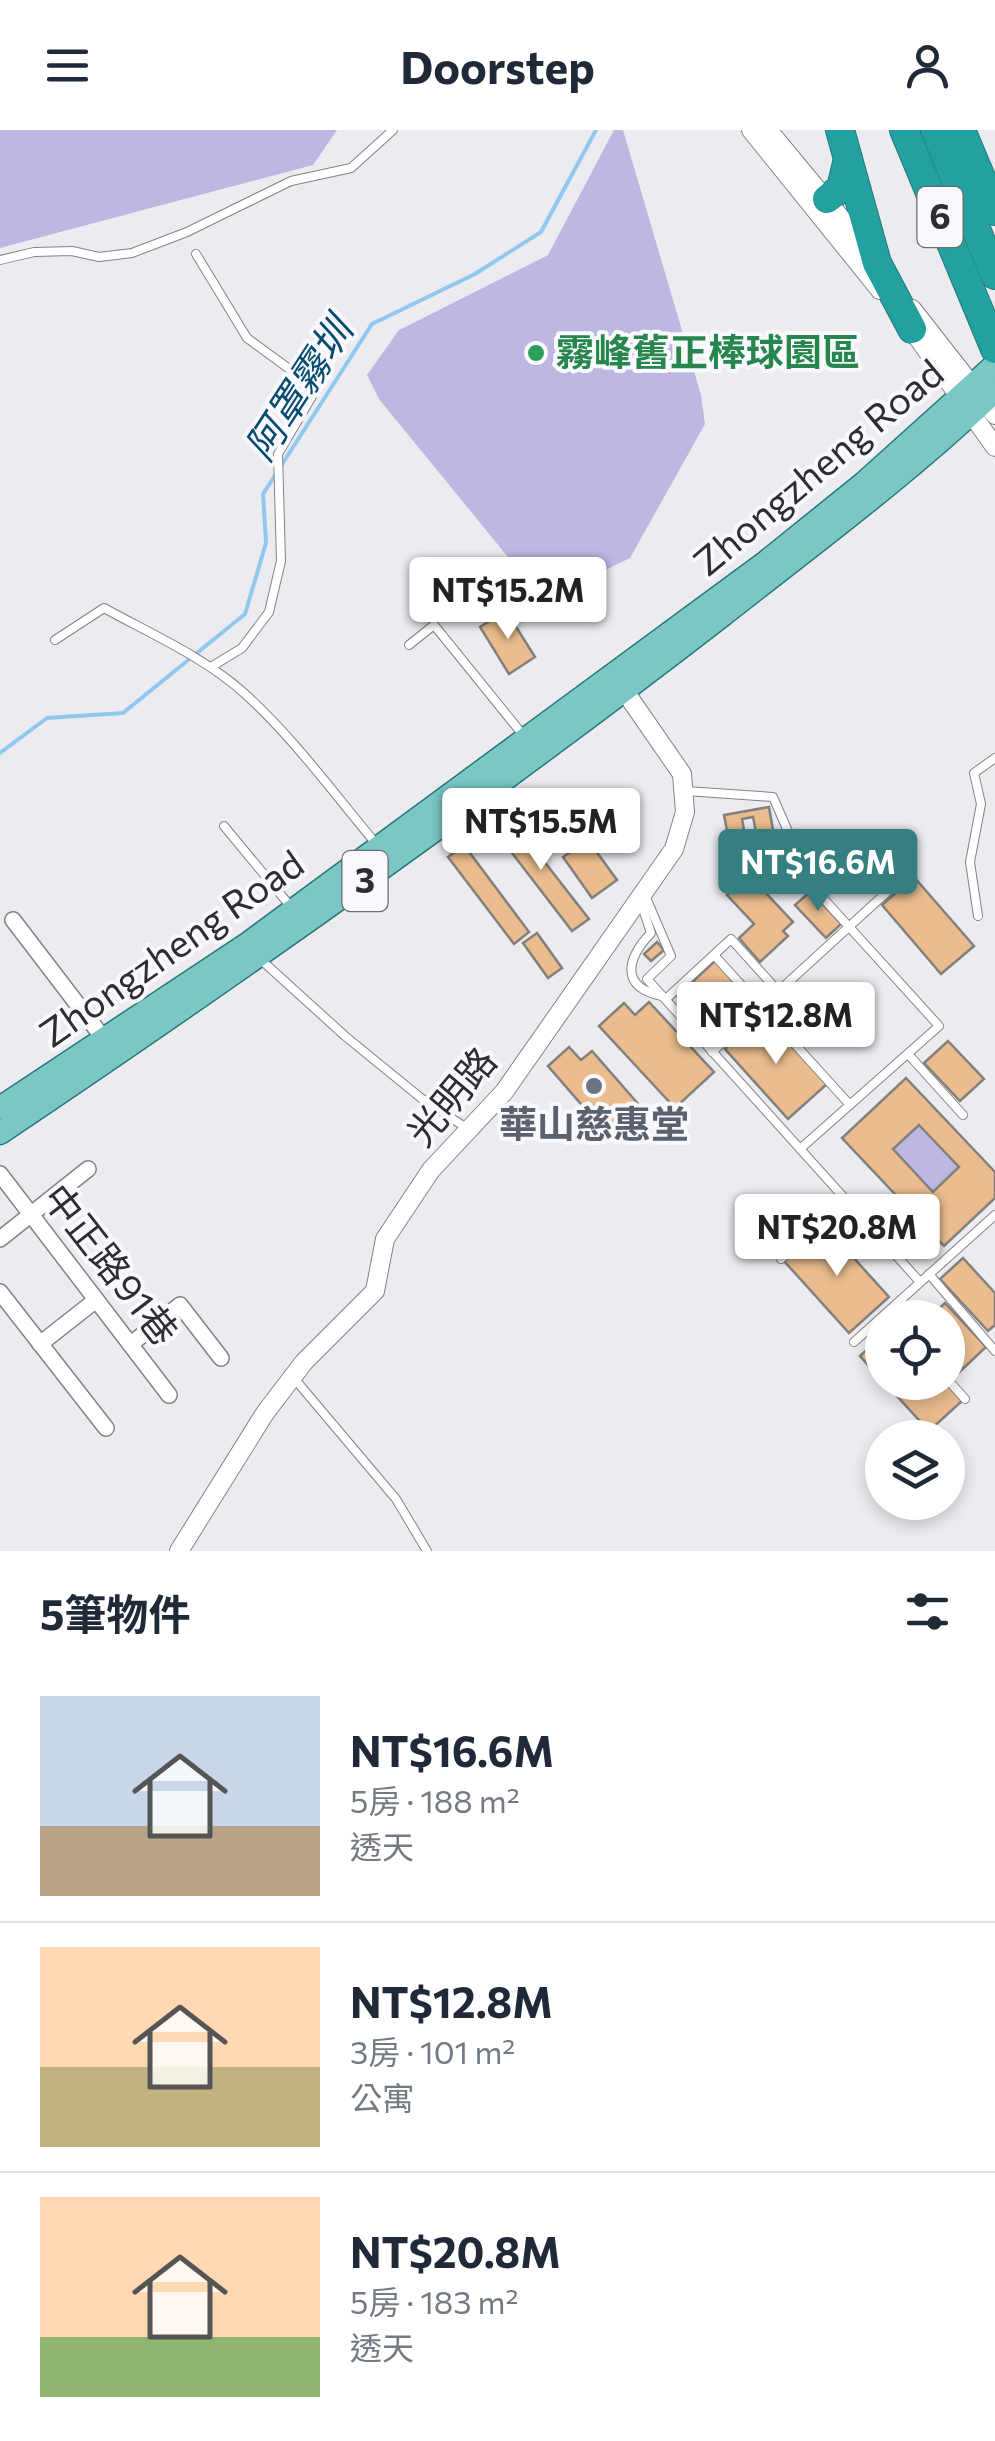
<!DOCTYPE html>
<html lang="zh-TW">
<meta charset="utf-8">
<style>
:root{--surface:#fff;--page:#f2f2f3;--text:#1f2937;--muted:#747a83;--line:#e0e1e3;--accent:#367f80}
body{margin:0;font-family:Commissioner,"Noto Sans TC",sans-serif;background:var(--page);color:var(--text);height:100vh;display:flex;flex-direction:column;font-size:38px;white-space:nowrap}
*{box-sizing:border-box;margin:0}
p{font-size:32px;color:var(--muted)}
.icon{flex:none;width:55px;height:55px;fill:none;stroke:currentColor;stroke-width:2;stroke-linecap:round;stroke-linejoin:round}
.map{position:relative;height:1421px;overflow:hidden}
.drawer{display:flex;flex-direction:column;background:var(--surface);flex:1}
.drawer>*{flex:none}
.buttons{position:absolute;left:865px;top:1170px;display:grid;gap:20px}
.buttons a{display:grid;place-items:center;width:100px;height:100px;border-radius:50%;background:var(--surface);box-shadow:0 5px 15px #0003;font-size:50px}
.price{position:absolute;translate:-50% -85px;padding:0 22px;border-radius:10px;background:#fff;color:#222;font-size:32px;line-height:65px;filter:drop-shadow(0 2px 5px #0008)}
.price::after{content:'';position:absolute;left:50%;top:60px;width:30px;height:22px;margin-left:-15px;background:inherit;clip-path:polygon(0 0,100% 0,50% 100%)}
.price.active{background:var(--accent);color:#fff}
ul{padding:0;list-style:none}
li{display:flex;align-items:center;gap:30px;height:250px;padding:0 40px}
li+li{border-top:2px solid var(--line)}
li span{display:grid;place-items:center;flex:none;width:280px;height:200px;border-radius:0px;color:#555}
li>.icon{margin-inline-start:auto}
span .icon{width:120px;height:120px;fill:#fffc;stroke-width:1}
li b{font-size:42px}
h2{display:flex;justify-content:space-between;align-items:center;height:120px;padding:0 40px;font-size:42px}
header{display:flex;justify-content:space-between;align-items:center;height:130px;padding:0 40px;background:var(--surface);font-size:45px;font-weight:700}
.map>svg:first-child{display:block}
.green{fill:#beb7e1}
.lines{fill:none;stroke-linecap:round;stroke-linejoin:round}
.stream{stroke:#91c8f0;stroke-width:4}
.building{fill:#eabc8e;stroke:#83807d;stroke-width:2.5;fill-rule:evenodd}
.service-casing{stroke:#838387;stroke-width:10}
.minor-casing{stroke:#838387;stroke-width:18}
.tertiary-casing{stroke:#838387;stroke-width:20}
.primary-casing{stroke:#267979;stroke-width:25}
.motorway-casing{stroke:#267979;stroke-width:30}
.service{stroke:#fff;stroke-width:8}
.minor{stroke:#fff;stroke-width:15}
.tertiary{stroke:#fff;stroke-width:18}
.primary{stroke:#7ac7c6;stroke-width:22}
.motorway{stroke:#22a1a0;stroke-width:28}
.leisure-dot{fill:#2e9e5b;stroke:#f9f9fd;stroke-width:4}
.worship-dot{fill:#6b7280;stroke:#f9f9fd;stroke-width:4}
.labels{text-anchor:middle;stroke-width:8;stroke-linejoin:round;paint-order:stroke}
.shield{fill:#f9f9fd;stroke:#6b6b6e;stroke-width:2.5}
.shield-label{font-size:35px;font-weight:bold;fill:#2e2e30}
.leisure-label{font-size:38px;font-weight:bold;fill:#27864d;stroke:#f9f9fd;text-anchor:start}
.street-label{font-size:38px;fill:#2e2e30;stroke:#f9f9fd}
.worship-label{font-size:38px;font-weight:bold;fill:#5b616d;stroke:#f9f9fd}
.water-label{font-size:40px;font-style:italic;fill:#064c71;stroke:#f9f9fd}
</style>
<header><svg class="icon" aria-label="menu" viewBox="0 0 24 24"><path d="M4 6h16M4 12h16M4 18h16"/></svg>Doorstep<svg class="icon" aria-label="person" viewBox="0 0 24 24"><circle cx="12" cy="8" r="4"/><path d="M4 21q1-7 8-7t8 7"/></svg></header>
<div class="map">
<svg width="995" height="1421" viewBox="0 0 995 1421">
<rect width="100%" height="100%" fill="#ecebf0"/>
<g class="green">
<polygon points="0,0 337,0 313,35 0,118"/>
<polygon points="614,0 623,0 701,265 705,294 630,428 597,444 550,441 530,454 379,269 367,245 399,200 548,125"/>
<polygon points="919,995 959,1037 933,1062 893,1019"/>
</g>
<g class="lines">
<polyline class="stream" points="0,623 47,588 123,583 245,484 266,413 263,364 372,194 475,144 541,102 596,0"/>
</g>
<g class="building">
<polygon points="506,481 535,527 509,544 480,497"/>
<path d="M 769,677 L 778,729 L 734,737 L 724,685 ZM 753,687 L 758,713 L 747,715 L 742,689 Z"/>
<polygon points="508,685 589,789 572,801 492,697"/>
<polygon points="588,710 617,750 592,768 563,727"/>
<polygon points="464,715 529,802 514,814 448,727"/>
<polygon points="749,745 793,792 783,801 788,806 760,832 739,808 754,794 727,765"/>
<polygon points="914,747 974,816 941,844 882,775"/>
<polygon points="811,761 841,794 826,808 795,775"/>
<polygon points="537,803 562,838 548,848 523,813"/>
<polygon points="657,812 664,820 651,831 644,824"/>
<polygon points="715,831 753,873 715,908 677,866"/>
<polygon points="649,872 714,942 675,978 599,896 624,873 635,885"/>
<polygon points="763,884 827,954 788,989 725,919"/>
<polygon points="948,911 984,949 960,971 924,933"/>
<polygon points="569,917 581,930 592,921 640,976 607,1004 548,936"/>
<path d="M 906,948 L 995,1042 L 995,1068 L 944,1116 L 842,1008 ZM 919,995 L 959,1037 L 933,1062 L 893,1019 Z"/>
<polygon points="824,1095 889,1167 849,1203 784,1131"/>
<polygon points="963,1128 995,1163 995,1195 988,1201 940,1149"/>
<polygon points="945,1173 986,1217 951,1250 948,1188 929,1188"/>
<polygon points="882,1205 882,1251 860,1226"/>
<polygon points="884,1252 945,1252 962,1271 929,1301"/>
</g>
<g class="lines">
<g class="service-casing">
<g id="service">
<polyline points="196,124 247,208 303,249 314,263 278,324 281,431 269,482 242,518 211,537"/>
<polyline points="0,130 34,122 72,121 99,127 132,123 187,102 291,51 351,38 393,0"/>
<path d="M 55,510 L 104,478 C 151,504 204,527 244,563 C 294,608 335,665 378,716"/>
<polyline points="409,515 434,495 523,605"/>
<polyline points="686,661 773,667 812,756 939,896 800,1019"/>
<polyline points="224,696 291,777"/>
<polyline points="644,763 671,826 647,849 920,1152"/>
<path d="M 641,773 L 651,803 C 627,828 619,857 662,866"/>
<polyline points="978,786 970,732 981,674 974,643 995,628"/>
<polyline points="714,825 850,975"/>
<polyline points="259,828 345,906 421,968 468,999"/>
<polyline points="666,869 731,809 778,861"/>
<polyline points="712,922 910,741"/>
<polyline points="908,924 963,985"/>
<polyline points="781,1129 845,1069"/>
<polyline points="929,1144 995,1221"/>
<polyline points="854,1212 995,1085"/>
<polyline points="293,1247 396,1369 427,1421"/>
<polyline points="948,1250 965,1269"/>
</g>
</g>
<g class="minor-casing">
<g id="minor">
<polyline points="13,790 104,909"/>
<polyline points="0,1044 169,1265"/>
<polyline points="0,1109 88,1039"/>
<polyline points="0,1162 106,1298"/>
<polyline points="40,1214 96,1170"/>
<polyline points="131,1214 180,1175 221,1228"/>
</g>
</g>
<g class="tertiary-casing">
<g id="tertiary">
<polyline points="751,0 880,160"/>
<polyline points="768,0 869,122"/>
<polyline points="912,179 995,285"/>
<polyline points="906,191 995,317"/>
<polyline points="179,1421 265,1283 304,1232 375,1161 385,1109 431,1040 504,962 674,719 685,682 682,644 619,553"/>
</g>
</g>
<g class="primary-casing">
<g id="primary">
<polyline points="0,978 246,815 766,432 864,353 995,235"/>
<path d="M 0,1003 C 245,838 486,668 720,487 C 813,414 909,343 995,261"/>
</g>
</g>
<g class="motorway-casing">
<g id="motorway">
<polyline points="840,0 877,133 912,199"/>
<polyline points="904,0 995,219"/>
<polyline points="935,0 995,145"/>
<polyline points="961,0 995,81"/>
<polyline points="827,69 841,58 848,29"/>
</g>
</g>
<use href="#service" class="service"/>
<use href="#minor" class="minor"/>
<use href="#tertiary" class="tertiary"/>
<use href="#primary" class="primary"/>
<use href="#motorway" class="motorway"/>
</g>
<circle class="leisure-dot" cx="536" cy="223" r="10"/>
<circle class="worship-dot" cx="594" cy="956" r="10"/>
<g class="labels">
<g class="shield">
<rect x="917.5" y="57" width="45" height="60" rx="8"/>
<rect x="342.5" y="721" width="45" height="60" rx="8"/>
</g>
<g class="shield-label">
<text x="940" y="99">6</text>
<text x="365" y="763">3</text>
</g>
<g class="leisure-label">
<text x="556" y="236">霧峰舊正棒球園區</text>
</g>
<g class="street-label">
<text transform="translate(819 338) rotate(-40)" y="13">Zhongzheng Road</text>
<text transform="translate(172 819) rotate(-35)" y="13">Zhongzheng Road</text>
<text transform="translate(452 967) rotate(-50)" y="13">光明路</text>
<text transform="translate(110 1135) rotate(52)" y="13">中正路91巷</text>
</g>
<g class="worship-label">
<text x="594" y="1008">華山慈惠堂</text>
</g>
<g class="water-label">
<text transform="translate(299 259) rotate(-57)" y="14">阿罩霧圳</text>
</g>
</g>
</svg>
<div class="buttons">
<a><svg class="icon" aria-label="locate" viewBox="0 0 24 24"><circle cx="12" cy="12" r="6"/><path d="M12 2v4M12 18v4M2 12h4M18 12h4"/></svg></a>
<a><svg class="icon" aria-label="layers" viewBox="0 0 24 24"><path d="M12 4l9 5-9 5-9-5zM3 14l9 5 9-5"/></svg></a>
</div>
<b class="price" style="left:508px;top:512px">NT$15.2M</b>
<b class="price" style="left:541px;top:743px">NT$15.5M</b>
<b class="price active" style="left:818px;top:784px">NT$16.6M</b>
<b class="price" style="left:776px;top:937px">NT$12.8M</b>
<b class="price" style="left:837px;top:1149px">NT$20.8M</b>
</div>
<section class="drawer">
<h2>5筆物件<svg class="icon" aria-label="filters" viewBox="0 0 24 24"><path d="M4 7h16M4 17h16"/><circle cx="9" cy="7" r="2"/><circle cx="15" cy="17" r="2"/></svg></h2>
<ul>
<li><span style="background:linear-gradient(#c9d6e8 65%,#b9a48a 0)"><svg class="icon" aria-label="home" viewBox="0 0 24 24"><path d="M3 11l9-7 9 7M6 9v11h12V9"/></svg></span><div><b>NT$16.6M</b><p>5房 · 188 m²</p><p>透天</p></div></li>
<li><span style="background:linear-gradient(#ffd9b3 60%,#c2b280 0)"><svg class="icon" aria-label="home" viewBox="0 0 24 24"><path d="M3 11l9-7 9 7M6 9v11h12V9"/></svg></span><div><b>NT$12.8M</b><p>3房 · 101 m²</p><p>公寓</p></div></li>
<li><span style="background:linear-gradient(#ffd9b3 70%,#8fb573 0)"><svg class="icon" aria-label="home" viewBox="0 0 24 24"><path d="M3 11l9-7 9 7M6 9v11h12V9"/></svg></span><div><b>NT$20.8M</b><p>5房 · 183 m²</p><p>透天</p></div></li>
</ul>
</section>
